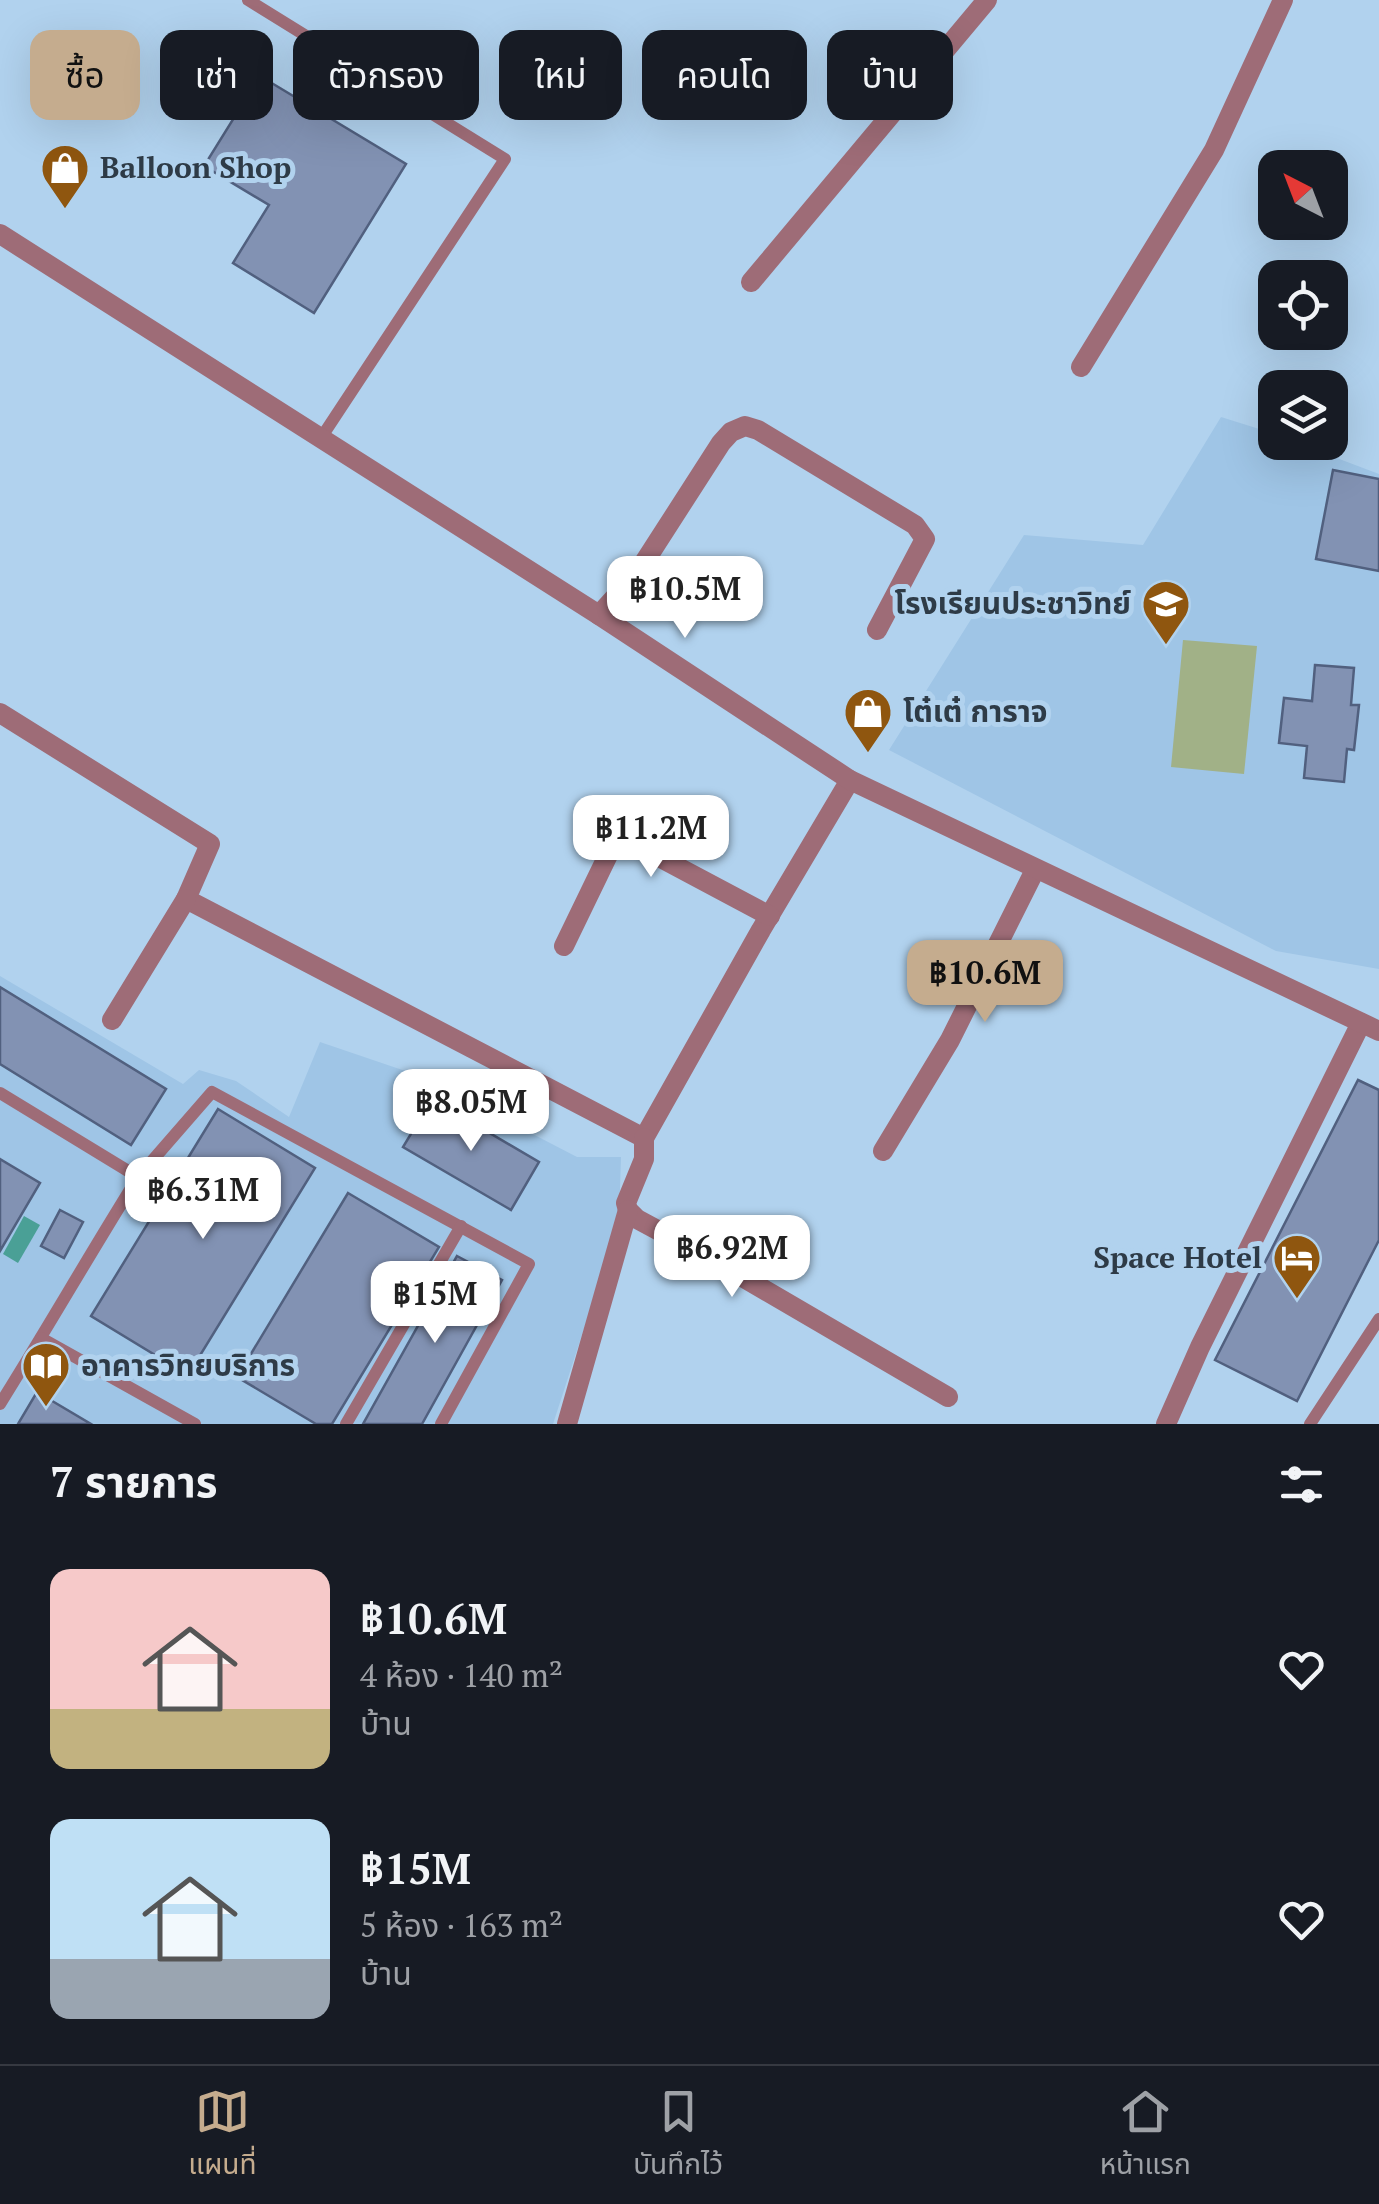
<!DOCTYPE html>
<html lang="th">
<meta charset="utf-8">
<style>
:root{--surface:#171b24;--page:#242831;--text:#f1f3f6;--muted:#9ea1a6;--line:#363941;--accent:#c5ac8e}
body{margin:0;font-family:"PT Serif","Noto Sans Thai",serif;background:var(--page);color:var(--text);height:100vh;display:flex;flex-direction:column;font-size:38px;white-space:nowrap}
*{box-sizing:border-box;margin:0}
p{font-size:32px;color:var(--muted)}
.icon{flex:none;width:55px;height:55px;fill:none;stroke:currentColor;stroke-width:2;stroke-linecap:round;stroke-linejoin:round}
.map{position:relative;height:1424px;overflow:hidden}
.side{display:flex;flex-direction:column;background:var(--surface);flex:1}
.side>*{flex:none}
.hud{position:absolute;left:30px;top:30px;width:1320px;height:90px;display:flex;gap:20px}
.needle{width:65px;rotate:318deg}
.fabs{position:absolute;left:1258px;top:150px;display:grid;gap:20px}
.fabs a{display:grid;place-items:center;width:90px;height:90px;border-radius:20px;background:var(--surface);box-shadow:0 10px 40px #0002;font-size:50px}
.price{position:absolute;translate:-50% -85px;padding:0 22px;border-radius:20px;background:#fff;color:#222;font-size:32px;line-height:65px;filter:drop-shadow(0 2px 5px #0008)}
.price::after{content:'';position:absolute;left:50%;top:60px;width:30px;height:22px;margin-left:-15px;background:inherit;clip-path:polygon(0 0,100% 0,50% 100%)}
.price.on{background:var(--accent);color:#111}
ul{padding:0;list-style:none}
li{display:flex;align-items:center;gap:30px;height:250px;padding:0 50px}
li span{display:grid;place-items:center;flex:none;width:280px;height:200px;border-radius:20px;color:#555}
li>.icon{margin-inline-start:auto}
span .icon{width:120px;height:120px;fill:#fffc;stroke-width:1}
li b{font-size:42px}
h2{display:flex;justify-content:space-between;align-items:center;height:120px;padding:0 50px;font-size:42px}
.chip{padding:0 35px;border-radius:20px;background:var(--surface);box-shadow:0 10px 40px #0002;font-size:35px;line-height:90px}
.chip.on{background:var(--accent);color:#111}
.tabs{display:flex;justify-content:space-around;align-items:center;height:140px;border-top:2px solid var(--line);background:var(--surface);font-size:28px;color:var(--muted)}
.tabs a{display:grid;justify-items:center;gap:5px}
.tabs .on{color:var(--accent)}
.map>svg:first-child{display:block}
.built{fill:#9fc5e6}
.green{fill:#a1b187}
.water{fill:#4aa096}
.building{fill:#8292b3;stroke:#51607f;stroke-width:2.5}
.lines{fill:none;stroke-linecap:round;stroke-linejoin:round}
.service{stroke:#9e6c77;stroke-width:12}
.minor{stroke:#9e6c77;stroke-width:20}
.tertiary{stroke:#9e6c77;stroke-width:20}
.labels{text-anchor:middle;stroke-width:10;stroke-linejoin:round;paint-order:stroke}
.poi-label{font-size:30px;font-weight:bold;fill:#2e3b47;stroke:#b1d2ee;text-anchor:start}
</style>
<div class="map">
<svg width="1379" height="1424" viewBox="0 0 1379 1424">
<rect width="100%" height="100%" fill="#b1d2ee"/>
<g class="built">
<polygon points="1221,417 1275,434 1275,442 1297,443 1379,474 1379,969 1276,951 889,750 1024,535 1143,545"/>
<polygon points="0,976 183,1084 199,1070 236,1081 289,1117 320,1042 423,1077 577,1157 621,1157 619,1221 553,1424 0,1424"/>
</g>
<polygon class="green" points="1183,640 1257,646 1244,774 1171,767"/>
<polygon class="water" points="24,1216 40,1225 18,1263 3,1254"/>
<g class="building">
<polygon points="260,76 406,164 314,313 233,263 269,205 204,166"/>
<polygon points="1333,470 1379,479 1379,571 1316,559"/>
<polygon points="1315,665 1354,668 1351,705 1359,705 1354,750 1347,749 1344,782 1304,778 1307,746 1279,743 1284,698 1312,701"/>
<polygon points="0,987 166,1089 131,1145 0,1064"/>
<polygon points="1358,1080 1379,1090 1379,1240 1297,1401 1215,1360"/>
<polygon points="432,1099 539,1162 511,1210 403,1147"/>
<polygon points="218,1109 315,1168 188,1375 91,1316"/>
<polygon points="0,1159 40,1183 0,1251"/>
<polygon points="348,1193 439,1247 332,1424 316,1424 237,1377"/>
<polygon points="60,1210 83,1222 64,1258 41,1246"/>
<polygon points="457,1256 502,1280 422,1424 363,1424"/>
<polygon points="37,1392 91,1424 18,1424"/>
</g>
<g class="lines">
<g class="service">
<polyline points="248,0 505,159 321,438"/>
<path d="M 0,1093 L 138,1177 C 91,1252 47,1329 0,1404"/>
<polyline points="138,1177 212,1092 529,1264 441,1424"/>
<polyline points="41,1338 195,1424"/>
<polyline points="346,1424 461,1226"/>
<polyline points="1310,1424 1379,1319"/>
</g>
<g class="minor">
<polyline points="751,282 987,0"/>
<polyline points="1081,367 1214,150 1283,0"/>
<polyline points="599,615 638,572 721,443 731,432 745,426 758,430 915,525 925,539 877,630"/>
<polyline points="0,713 210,844 186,899 644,1138 761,930 850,780"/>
<polyline points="564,946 610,851 614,846 627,840 770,916"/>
<polyline points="112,1020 186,899"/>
<polyline points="644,1138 644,1159 626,1203 628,1210 637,1219 715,1261 948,1397"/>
<polyline points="883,1151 950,1040 1035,870"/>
<polyline points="567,1424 628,1210"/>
<polyline points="1166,1424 1200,1347 1361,1023"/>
</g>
<polyline class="tertiary" points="0,234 599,615 850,780 1379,1031"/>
</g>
<defs>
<g id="shop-pin" transform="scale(2.5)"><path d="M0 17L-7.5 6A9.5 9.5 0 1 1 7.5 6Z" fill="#8f560f" stroke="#b1d2ee"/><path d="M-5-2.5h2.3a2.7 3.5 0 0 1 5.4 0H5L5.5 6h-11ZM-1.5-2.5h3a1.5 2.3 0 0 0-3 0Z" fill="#fff"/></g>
<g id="school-pin" transform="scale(2.5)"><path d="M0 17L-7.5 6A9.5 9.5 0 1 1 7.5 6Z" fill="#8f560f" stroke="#b1d2ee"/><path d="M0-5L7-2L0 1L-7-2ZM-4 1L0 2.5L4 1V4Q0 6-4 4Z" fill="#fff"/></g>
<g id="hotel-pin" transform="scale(2.5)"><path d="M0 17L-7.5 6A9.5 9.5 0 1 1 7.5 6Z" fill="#8f560f" stroke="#b1d2ee"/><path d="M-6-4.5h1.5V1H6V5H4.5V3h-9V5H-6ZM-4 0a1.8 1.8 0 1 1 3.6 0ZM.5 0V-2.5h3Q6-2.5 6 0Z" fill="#fff"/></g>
<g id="library-pin" transform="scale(2.5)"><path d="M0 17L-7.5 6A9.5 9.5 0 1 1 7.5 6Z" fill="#8f560f" stroke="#b1d2ee"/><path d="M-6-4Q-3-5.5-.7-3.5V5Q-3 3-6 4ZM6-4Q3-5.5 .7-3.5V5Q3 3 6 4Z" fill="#fff"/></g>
</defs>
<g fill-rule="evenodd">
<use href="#shop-pin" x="65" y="168"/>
<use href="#school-pin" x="1166" y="604"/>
<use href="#shop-pin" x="868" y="712"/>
<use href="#hotel-pin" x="1297" y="1258"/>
<use href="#library-pin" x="46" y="1366"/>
</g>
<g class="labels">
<g class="poi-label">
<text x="100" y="178">Balloon Shop</text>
<text x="1131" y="614" text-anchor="end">โรงเรียนประชาวิทย์</text>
<text x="903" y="722">โต๋เต๋ การาจ</text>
<text x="1262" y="1268" text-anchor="end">Space Hotel</text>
<text x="81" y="1376">อาคารวิทยบริการ</text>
</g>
</g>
</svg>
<div class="fabs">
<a><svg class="needle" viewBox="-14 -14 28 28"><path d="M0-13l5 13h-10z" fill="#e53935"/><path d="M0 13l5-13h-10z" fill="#9ea1a6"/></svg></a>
<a><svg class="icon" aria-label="locate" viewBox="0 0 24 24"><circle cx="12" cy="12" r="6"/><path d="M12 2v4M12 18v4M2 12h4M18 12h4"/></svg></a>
<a><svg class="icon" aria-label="layers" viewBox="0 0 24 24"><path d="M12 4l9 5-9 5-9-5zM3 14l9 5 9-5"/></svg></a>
</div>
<b class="price" style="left:685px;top:641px">฿10.5M</b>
<b class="price" style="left:651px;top:880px">฿11.2M</b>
<b class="price on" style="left:985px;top:1025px">฿10.6M</b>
<b class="price" style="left:471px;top:1154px">฿8.05M</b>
<b class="price" style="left:203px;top:1242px">฿6.31M</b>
<b class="price" style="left:732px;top:1300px">฿6.92M</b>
<b class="price" style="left:435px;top:1346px">฿15M</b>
<div class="hud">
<a class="chip on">ซื้อ</a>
<a class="chip">เช่า</a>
<a class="chip">ตัวกรอง</a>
<a class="chip">ใหม่</a>
<a class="chip">คอนโด</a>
<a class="chip">บ้าน</a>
</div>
</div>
<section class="side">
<h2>7 รายการ<svg class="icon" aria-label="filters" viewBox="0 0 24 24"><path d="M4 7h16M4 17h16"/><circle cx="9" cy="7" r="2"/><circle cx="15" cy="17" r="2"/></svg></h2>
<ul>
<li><span style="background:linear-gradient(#f6c9c9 70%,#c2b280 0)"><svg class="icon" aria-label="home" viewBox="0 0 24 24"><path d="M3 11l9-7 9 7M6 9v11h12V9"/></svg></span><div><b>฿10.6M</b><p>4 ห้อง · 140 m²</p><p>บ้าน</p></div><svg class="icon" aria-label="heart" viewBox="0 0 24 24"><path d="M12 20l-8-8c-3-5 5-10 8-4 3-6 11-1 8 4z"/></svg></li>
<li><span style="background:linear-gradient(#bfe0f5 70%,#9aa5b1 0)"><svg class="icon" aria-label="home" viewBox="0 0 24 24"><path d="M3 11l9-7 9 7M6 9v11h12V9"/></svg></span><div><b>฿15M</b><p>5 ห้อง · 163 m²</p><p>บ้าน</p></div><svg class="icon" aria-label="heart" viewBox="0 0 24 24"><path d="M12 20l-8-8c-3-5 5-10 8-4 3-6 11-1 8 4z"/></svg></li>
</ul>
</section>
<nav class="tabs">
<a class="on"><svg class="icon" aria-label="map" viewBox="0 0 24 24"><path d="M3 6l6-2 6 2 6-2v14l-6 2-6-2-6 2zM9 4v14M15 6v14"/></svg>แผนที่</a>
<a><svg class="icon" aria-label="saved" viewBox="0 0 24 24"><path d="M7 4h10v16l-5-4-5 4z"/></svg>บันทึกไว้</a>
<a><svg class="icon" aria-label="home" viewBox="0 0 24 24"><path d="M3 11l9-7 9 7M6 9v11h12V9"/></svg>หน้าแรก</a>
</nav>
